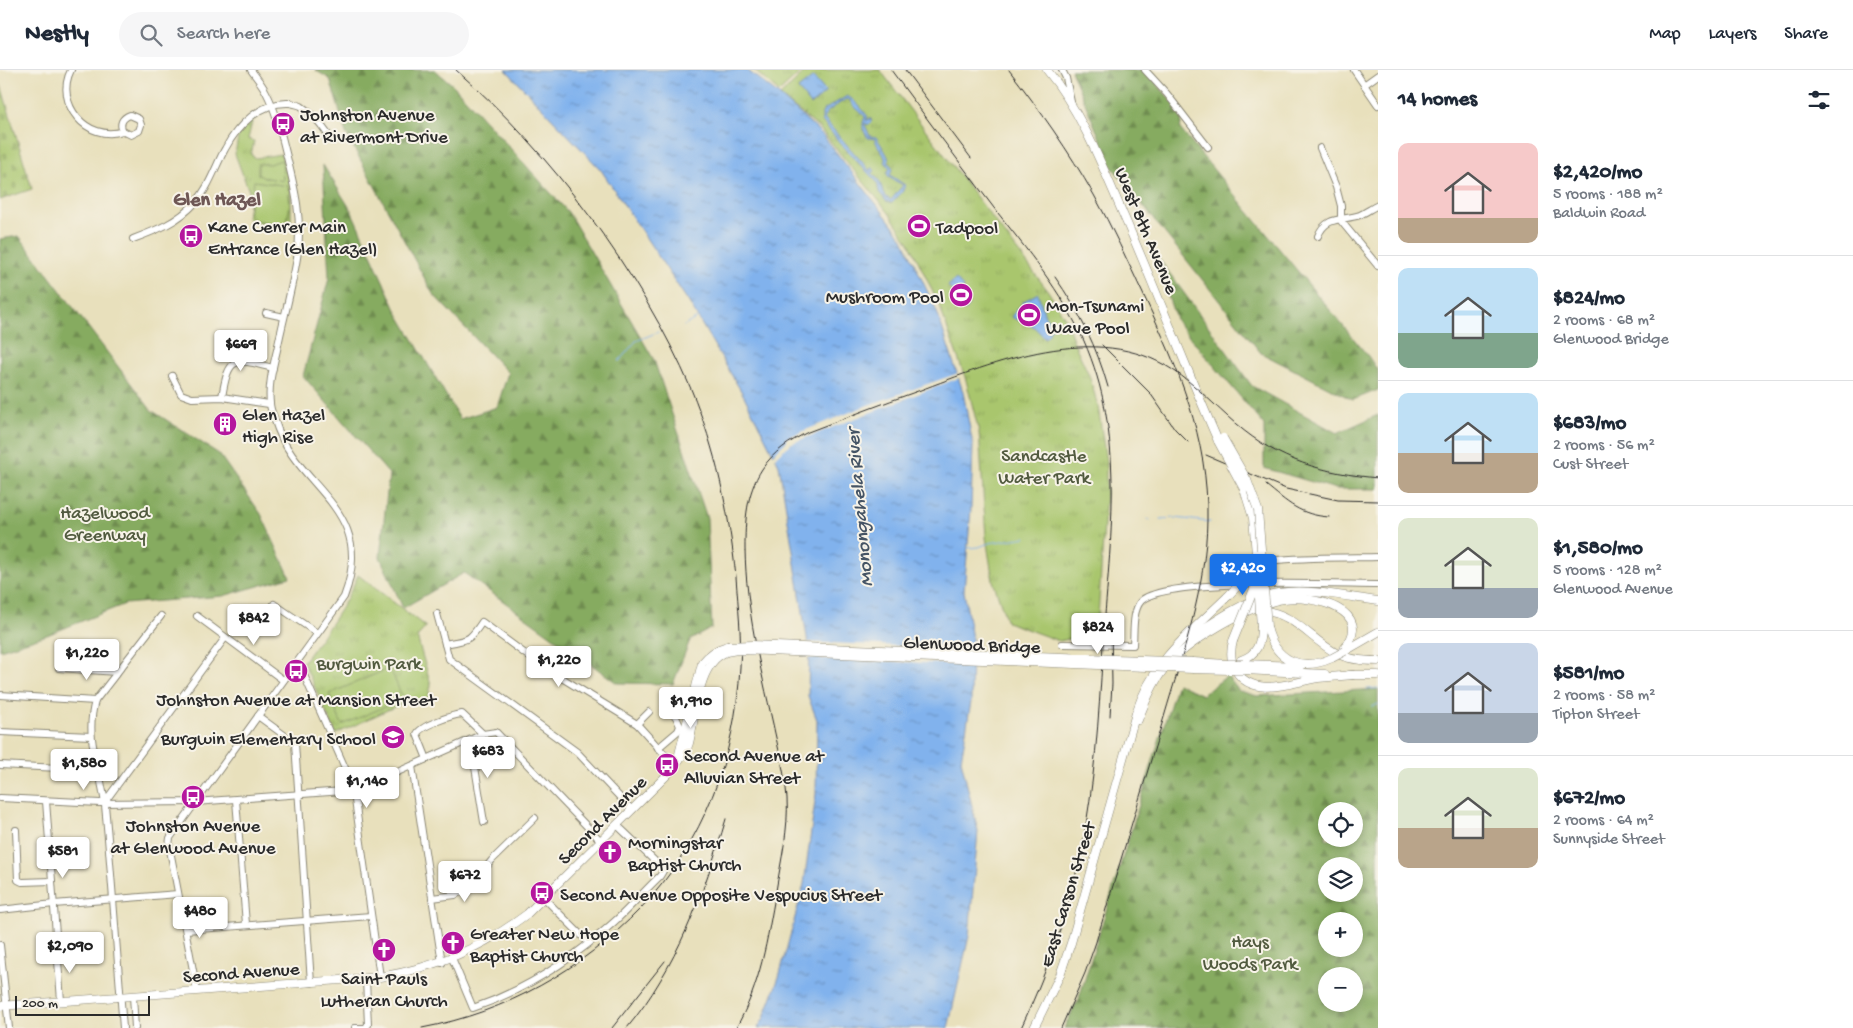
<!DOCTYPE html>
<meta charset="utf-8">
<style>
:root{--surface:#fff;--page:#f6f6f7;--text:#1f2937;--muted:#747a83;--line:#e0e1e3;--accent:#1a73e8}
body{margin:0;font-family:"Gochi Hand",sans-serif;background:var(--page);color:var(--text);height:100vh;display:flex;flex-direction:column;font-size:19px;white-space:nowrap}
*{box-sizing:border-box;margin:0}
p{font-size:16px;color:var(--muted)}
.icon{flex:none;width:28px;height:28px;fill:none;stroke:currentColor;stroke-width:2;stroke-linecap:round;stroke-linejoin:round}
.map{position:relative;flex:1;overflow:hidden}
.details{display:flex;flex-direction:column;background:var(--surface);width:475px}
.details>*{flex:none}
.tools{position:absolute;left:1318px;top:732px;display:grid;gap:10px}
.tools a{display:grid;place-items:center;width:45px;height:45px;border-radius:50%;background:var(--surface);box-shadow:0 2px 8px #0003;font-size:25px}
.scale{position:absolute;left:15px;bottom:12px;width:135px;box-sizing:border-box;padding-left:5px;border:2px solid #2b2b2b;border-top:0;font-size:14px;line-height:18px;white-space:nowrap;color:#2b2b2b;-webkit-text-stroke:4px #f7f3e8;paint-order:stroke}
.price{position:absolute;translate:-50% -42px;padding:0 11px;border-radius:5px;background:#fff;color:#222;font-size:16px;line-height:32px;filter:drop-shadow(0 1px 2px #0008)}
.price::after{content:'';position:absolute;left:50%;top:30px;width:15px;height:11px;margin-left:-8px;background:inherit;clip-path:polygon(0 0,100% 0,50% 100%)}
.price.current{background:var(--accent);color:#fff}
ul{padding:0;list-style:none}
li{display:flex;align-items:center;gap:15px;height:125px;padding:0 20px}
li+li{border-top:1px solid var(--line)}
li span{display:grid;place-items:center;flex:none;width:140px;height:100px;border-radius:10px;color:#555}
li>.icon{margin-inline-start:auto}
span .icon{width:60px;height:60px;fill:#fffc;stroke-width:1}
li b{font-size:21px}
h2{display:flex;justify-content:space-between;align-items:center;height:60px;padding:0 20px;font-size:21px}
header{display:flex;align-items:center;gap:30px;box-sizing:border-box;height:70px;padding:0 25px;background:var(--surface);border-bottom:1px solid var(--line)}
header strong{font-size:24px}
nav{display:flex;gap:28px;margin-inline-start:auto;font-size:18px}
.search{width:350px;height:45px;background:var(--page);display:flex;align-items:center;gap:12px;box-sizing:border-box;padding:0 18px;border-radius:28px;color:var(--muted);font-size:19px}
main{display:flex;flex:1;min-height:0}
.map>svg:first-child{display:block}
.grass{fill:url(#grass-tufts);stroke:#6a784c}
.forest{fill:url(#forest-firs);stroke:#586b46;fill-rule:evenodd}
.cemetery{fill:url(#cemetery-stones);stroke:#6a784c}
.pitch{fill:#a9c66d;stroke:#6a784c}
.water{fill:url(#water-ripples);stroke:#566e8c;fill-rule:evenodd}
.pier{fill:#e8e0bc}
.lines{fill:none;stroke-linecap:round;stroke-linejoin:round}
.stream{stroke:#81b2ed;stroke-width:1}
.minor-casing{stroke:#8a8674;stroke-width:8}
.major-casing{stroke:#8a8674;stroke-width:9}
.minor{stroke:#fff;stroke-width:6}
.major{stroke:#fff;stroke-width:8}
.rail{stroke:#2b2b2b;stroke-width:1}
.major-bridge-casing{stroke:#8a8674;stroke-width:9;stroke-linecap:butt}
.major-bridge{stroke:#fff;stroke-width:8}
.labels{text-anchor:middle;stroke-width:4;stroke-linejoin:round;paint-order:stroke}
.poi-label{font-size:19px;fill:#2b2b2b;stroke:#f7f3e8;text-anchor:start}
.street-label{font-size:19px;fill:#2b2b2b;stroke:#f7f3e8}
.park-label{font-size:19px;fill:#515a3f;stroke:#f7f3e8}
.neighbourhood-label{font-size:20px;font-weight:bold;fill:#6e5755;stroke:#f7f3e8}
.water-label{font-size:20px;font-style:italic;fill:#455465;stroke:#f7f3e8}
</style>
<header>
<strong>Nestly</strong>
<div class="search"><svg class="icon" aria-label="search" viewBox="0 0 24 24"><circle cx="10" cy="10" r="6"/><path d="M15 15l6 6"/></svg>Search here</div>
<nav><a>Map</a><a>Layers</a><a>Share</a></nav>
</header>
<main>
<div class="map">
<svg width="1378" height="958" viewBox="0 0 1378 958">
<defs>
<pattern id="grass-tufts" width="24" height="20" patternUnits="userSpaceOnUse" patternTransform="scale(1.25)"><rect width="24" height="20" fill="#a9c66d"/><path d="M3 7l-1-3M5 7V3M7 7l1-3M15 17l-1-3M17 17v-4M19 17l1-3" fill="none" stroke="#92aa5f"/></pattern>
<pattern id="forest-firs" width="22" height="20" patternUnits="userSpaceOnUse" patternTransform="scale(1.25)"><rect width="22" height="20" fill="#86ab60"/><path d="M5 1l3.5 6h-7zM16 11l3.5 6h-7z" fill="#6e8b4f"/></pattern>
<pattern id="cemetery-stones" width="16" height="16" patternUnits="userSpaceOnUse" patternTransform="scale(1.25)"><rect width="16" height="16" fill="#a9c66d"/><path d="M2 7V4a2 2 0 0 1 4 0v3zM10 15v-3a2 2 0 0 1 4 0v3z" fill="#92aa5f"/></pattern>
<pattern id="water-ripples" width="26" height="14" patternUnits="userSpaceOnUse" patternTransform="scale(1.25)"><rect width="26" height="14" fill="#81b2ed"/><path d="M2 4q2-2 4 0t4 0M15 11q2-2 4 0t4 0" fill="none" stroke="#6a91c0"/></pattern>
</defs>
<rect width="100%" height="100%" fill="#f7f3e8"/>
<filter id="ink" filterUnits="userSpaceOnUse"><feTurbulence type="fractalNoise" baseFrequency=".02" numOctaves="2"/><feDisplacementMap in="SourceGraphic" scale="10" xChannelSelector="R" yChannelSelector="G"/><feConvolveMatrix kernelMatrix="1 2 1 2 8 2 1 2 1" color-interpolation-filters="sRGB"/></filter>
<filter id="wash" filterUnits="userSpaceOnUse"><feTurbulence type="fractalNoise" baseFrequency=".0096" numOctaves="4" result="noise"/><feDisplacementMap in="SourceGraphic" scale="20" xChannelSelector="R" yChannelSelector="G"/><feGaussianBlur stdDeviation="1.12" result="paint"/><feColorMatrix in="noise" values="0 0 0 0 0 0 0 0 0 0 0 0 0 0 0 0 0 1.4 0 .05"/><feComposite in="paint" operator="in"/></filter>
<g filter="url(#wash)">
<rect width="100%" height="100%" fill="#e8e0bc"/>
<g class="grass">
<polygon points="754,0 803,0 779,22"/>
<polygon points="807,0 880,0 1048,221 1065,248 1075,275 1089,305 1098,336 1106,391 1106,423 1098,547 1095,558 1083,566 1082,569 1069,569 1059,571 1007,552 993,511 986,467 979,362 966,310 939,235 910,174 889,143 820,59 780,26"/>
<polygon points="253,48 248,69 254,71 251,85 256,88 281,84 291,115 291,158 258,153 247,148 250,124 235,84 239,62"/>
<path d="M 358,505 L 426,557 L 417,567 L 431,615 L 427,633 L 409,630 L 336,664 L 303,592 C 325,562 344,539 358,505 Z"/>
</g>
<g class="forest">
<polygon points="315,0 435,0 454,16 568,142 654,290 707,448 712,558 690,570 673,614 617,613 464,503 403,538 380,487 389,404 303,306 329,208 323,95 351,140 397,242 460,349 497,337 508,303 433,224 346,63 330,9"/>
<polygon points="1071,0 1145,0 1183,44 1180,59 1368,286 1378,301 1378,320 1353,330 1261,283 1112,97"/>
<polygon points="19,166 151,340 219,384 261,444 290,507 223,526 125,534 47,565 0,580 0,169"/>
<polygon points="1151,178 1252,316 1337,363 1378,345 1378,419 1336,419 1264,398 1264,355 1177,252"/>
<path d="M 1227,606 L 1239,621 L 1257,626 L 1378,619 L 1378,958 L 1064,958 L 1079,928 L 1177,613 L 1202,625 ZM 1326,741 L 1354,741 L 1354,769 L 1326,769 ZM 1326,796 L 1354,796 L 1354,824 L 1326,824 ZM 1354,851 L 1354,879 L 1326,879 L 1326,851 ZM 1354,906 L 1354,934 L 1326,934 L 1326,906 Z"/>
</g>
<polygon class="cemetery" points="0,12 32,119 0,130"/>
<g class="pitch">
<polygon points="282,90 283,111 263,107 258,105 258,94 269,94"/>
<polygon points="254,111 288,116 290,135 286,155 254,150 249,143"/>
<polygon points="390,598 403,629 342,655 329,624"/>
</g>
<g class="water">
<polygon points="506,0 747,0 779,25 822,64 902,167 937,242 963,322 973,375 971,439 964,521 972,569 971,632 961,690 978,761 969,866 948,958 758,958 764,948 779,907 804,814 816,724 817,650 808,626 809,580 779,395 744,326 688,231 601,100"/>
<polygon points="813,7 826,22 811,35 798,19"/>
<path d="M 847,26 C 854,29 864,41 868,47 L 866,51 L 870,48 L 872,51 L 868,55 L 865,53 L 865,55 L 870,66 L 876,67 C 878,70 888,85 888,87 C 890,94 887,91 893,98 L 890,105 L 905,115 L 903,121 L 892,133 L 886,131 L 879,122 L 877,112 L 864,99 L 850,83 L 840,73 L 822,51 L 822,43 L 824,40 ZM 846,29 L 850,30 C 853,38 861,41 865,47 C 861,55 863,61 868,68 L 875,69 C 877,78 886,84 885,92 L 890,98 L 887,103 L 888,107 L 903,115 L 891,130 C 883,126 883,120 880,113 C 879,109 875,107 872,104 L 875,101 L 872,97 L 870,99 L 870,101 L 825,50 L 824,47 L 827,42 Z"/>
<path d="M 956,209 L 963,217 L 969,236 L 966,240 L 961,240 L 958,239 C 961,230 953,222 948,216 Z"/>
<polygon points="1038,223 1045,246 1054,256 1049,261 1050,263 1045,268 1034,257 1011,247 1024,231"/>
</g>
<g class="pier">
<polygon points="959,303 961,307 790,374 773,389 771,386 786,372 786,368 868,335"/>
<polygon points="805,572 974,579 974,595 806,588"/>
</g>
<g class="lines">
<g class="stream">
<polyline points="687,254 699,247"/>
<polyline points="684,256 685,255"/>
<polyline points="619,291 636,271 658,262"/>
<polyline points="1147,449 1150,450"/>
<polyline points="1161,449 1175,448 1210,452"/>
<polyline points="968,478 979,477 989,473 1026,467"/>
<polyline points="1367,619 1378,618"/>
<polyline points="1372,637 1378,634"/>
</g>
</g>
</g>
<g filter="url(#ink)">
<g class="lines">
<g class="minor-casing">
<g id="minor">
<path d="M 71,0 C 54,33 87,73 123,61 L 131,65 L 139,61 L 141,55 L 139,49 L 130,45 C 122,48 119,54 123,61"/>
<polyline points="1062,0 1066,8 1071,32"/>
<polyline points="1145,0 1167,24 1208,77"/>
<polyline points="1354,0 1378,35"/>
<polyline points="1364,15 1378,5"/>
<polyline points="1320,78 1336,117 1341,136 1341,151 1378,196"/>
<path d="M 1318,166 C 1326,145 1344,151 1360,145 C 1366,142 1372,138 1378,135"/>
<path d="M 133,169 C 157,160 178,152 195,133 C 209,118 215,97 225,79 C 237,56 261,31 290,33 C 294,34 297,34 301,36 C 311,42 320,53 327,63"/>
<polyline points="266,243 284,247"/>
<polyline points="172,306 181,324 192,328 222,327 269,334"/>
<path d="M 222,327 C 229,285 234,288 273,298"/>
<path d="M 1222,515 C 1222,510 1222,504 1225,501 C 1241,486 1351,488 1378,487"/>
<polyline points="274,534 317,563"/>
<polyline points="437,544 449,589 577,682 632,740"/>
<polyline points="197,546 283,610"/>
<path d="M 445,574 C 468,569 468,573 482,552 L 539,594 L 637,654 L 666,686 L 676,693"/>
<path d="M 1062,574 L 1133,575 C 1134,563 1132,541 1141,531 C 1164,507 1338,515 1378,515"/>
<polyline points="296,593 300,596 353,716 380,907"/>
<polyline points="59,598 117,602"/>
<polyline points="0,625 95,631"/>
<polyline points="258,646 295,673 311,913"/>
<polyline points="637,654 649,642"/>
<polyline points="0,662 91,666"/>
<polyline points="468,672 473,685 484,752"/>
<polyline points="658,678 678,661 680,656 676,647 665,636"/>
<path d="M 427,689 L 417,664 C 420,656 452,645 462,644 L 483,664"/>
<polyline points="0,695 98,700"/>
<polyline points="412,696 442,893"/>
<polyline points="0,728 100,733 195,732 357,720 483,664 496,662 601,771"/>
<polyline points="236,730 246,854"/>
<polyline points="46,731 61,931"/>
<polyline points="104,733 225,568"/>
<polyline points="16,760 18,810 22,812 52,811"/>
<polyline points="432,828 455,825 466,819 473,814 492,790 535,748"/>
<polyline points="544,828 589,873"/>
<polyline points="0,840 54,834 178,824"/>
<polyline points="186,860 371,846"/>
<polyline points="0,875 9,958"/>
<path d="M 452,888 L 473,938 C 526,920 573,889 614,852 C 630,838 644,821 660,806 L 663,801 L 662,798 L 618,756"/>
<path d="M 197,921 L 169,775 L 170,768 L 344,527 C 378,437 296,420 275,351 C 273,345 270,339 270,333 C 268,315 273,297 277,280 C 283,250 292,219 297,188 C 303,150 295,119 286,83 C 281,63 276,41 266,22 C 262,14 256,7 251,0"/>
<polyline points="133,926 135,958"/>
<path d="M 123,958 C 117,884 112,809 105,735 C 101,697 84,670 95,631 L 161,546"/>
<polyline points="355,958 365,958 368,955 366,909"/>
</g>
</g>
<g class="major-casing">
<g id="major">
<path d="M 1047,0 C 1082,43 1101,93 1123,144 C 1156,219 1185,296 1218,371"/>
<polyline points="1244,419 1253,448 1256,484"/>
<path d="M 1262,541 C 1293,542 1310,569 1336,583 C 1349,590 1363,591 1378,591"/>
<path d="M 1267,557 C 1275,591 1301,602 1332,588"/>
<path d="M 1188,569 C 1213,552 1248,528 1278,523 C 1309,518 1347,527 1378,531"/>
<path d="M 1233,571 C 1230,582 1230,591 1236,601 C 1254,629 1292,612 1318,608 C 1330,607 1341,606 1353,605"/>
<polyline points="1345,581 1378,562"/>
<path d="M 1241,590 C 1257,585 1261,573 1261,557"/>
<polyline points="1193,592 1227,594"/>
<polyline points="1243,594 1300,596"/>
<polyline points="1193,599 1230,600"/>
<polyline points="1245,600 1325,604"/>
<polyline points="1349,605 1378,605"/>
<path d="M 1138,650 C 1145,633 1152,614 1164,599 C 1185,573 1250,534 1284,529 C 1312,525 1378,540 1343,580"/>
<path d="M 678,688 L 702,593 C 709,584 716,579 727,576"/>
<path d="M 0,936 L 380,907 C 437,897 480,879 527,844 L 668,704 L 686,681 L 689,673 C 696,646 697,593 726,582"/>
<path d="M 1034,958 L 1060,905 L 1071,873 L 1136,643 C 1153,590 1189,564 1228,526"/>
</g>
</g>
<use href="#minor" class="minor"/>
<use href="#major" class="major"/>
<g class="rail">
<path d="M 891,0 C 925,46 959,92 994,138 C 1027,180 1062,222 1084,271 C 1125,364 1111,461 1104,558 C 1100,624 1097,690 1086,755 C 1074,826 1051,893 1021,958"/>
<polyline points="905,0 971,88"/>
<path d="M 1009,0 C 1040,40 1069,81 1094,125 C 1112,157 1128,192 1144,226 C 1178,298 1209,369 1207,450 C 1206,518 1183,582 1164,647 C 1141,722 1119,797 1096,872 L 1085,903 L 1061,958"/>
<path d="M 1055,207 C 1079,241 1097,277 1108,317"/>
<polyline points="1102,275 1150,323 1175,359 1188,372"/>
<polyline points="1206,385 1286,419 1338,430 1378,431"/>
<path d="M 1266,415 C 1288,433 1300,445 1329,447"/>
<polyline points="1110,646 1112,614 1111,558"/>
<path d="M 422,958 C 507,942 581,900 641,838 C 703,774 736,685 740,597 C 742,567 738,537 736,507 C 729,442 716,379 691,319 C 643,206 549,80 456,0"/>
<polyline points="612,958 665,891"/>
<path d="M 627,958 C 676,899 704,823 726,749"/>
<path d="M 736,958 C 761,914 767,870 776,821 C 781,790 789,759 787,728 C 785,703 778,678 773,654 C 760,596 746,539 745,479 C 745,451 746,424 762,399 C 773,382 790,371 808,362 C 845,348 881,334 918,321 C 995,292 1096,250 1173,300 C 1196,315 1215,336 1236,354 C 1279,391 1323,403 1378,408"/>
</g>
<g class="major-bridge-casing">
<g id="major-bridge">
<polyline points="1223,368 1247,410 1258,440 1267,557"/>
<polyline points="1218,371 1244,419"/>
<polyline points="1256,484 1261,557"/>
<polyline points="1228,526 1249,504 1255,489"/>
<polyline points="1233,571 1256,514"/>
<polyline points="727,576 752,575 1193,592"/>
<polyline points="726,582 737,580 768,581 1193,599"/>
<polyline points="1332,588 1345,581"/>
<polyline points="1227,594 1243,594"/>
<polyline points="1230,600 1245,600"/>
</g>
</g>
<use href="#major-bridge" class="major-bridge"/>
</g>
</g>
<defs>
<g id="bus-disc" transform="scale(1.25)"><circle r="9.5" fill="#b5179e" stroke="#f7f3e8"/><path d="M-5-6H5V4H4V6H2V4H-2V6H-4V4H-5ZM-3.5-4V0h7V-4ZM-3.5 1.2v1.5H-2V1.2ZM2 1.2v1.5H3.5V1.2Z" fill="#fff"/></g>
<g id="stadium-disc" transform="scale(1.25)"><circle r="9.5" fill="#b5179e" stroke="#f7f3e8"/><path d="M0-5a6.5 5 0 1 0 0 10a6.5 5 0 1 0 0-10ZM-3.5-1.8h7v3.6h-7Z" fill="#fff"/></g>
<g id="building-disc" transform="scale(1.25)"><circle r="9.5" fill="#b5179e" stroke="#f7f3e8"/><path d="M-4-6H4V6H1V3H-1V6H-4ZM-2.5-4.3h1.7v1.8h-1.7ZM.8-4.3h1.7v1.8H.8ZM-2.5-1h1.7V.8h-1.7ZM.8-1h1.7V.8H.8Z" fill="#fff"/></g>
<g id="school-disc" transform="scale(1.25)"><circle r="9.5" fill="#b5179e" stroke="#f7f3e8"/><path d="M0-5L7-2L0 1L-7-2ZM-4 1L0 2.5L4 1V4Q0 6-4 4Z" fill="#fff"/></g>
<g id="church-disc" transform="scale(1.25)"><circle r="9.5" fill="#b5179e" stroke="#f7f3e8"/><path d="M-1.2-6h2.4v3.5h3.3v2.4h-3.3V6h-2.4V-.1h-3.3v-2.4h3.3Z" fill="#fff"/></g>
</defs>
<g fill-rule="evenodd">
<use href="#bus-disc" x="283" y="54"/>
<use href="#stadium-disc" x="919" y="156"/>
<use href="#bus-disc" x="191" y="166"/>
<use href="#stadium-disc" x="961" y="225"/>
<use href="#stadium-disc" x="1029" y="245"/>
<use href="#building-disc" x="225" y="354"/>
<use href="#bus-disc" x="296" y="601"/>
<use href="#school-disc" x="393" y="667"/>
<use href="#bus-disc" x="667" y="695"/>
<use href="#bus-disc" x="193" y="727"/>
<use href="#church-disc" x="610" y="782"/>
<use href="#bus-disc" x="542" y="823"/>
<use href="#church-disc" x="453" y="873"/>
<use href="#church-disc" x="384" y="880"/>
</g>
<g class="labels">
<g class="poi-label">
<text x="300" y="50">Johnston Avenue<tspan x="300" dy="22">at Rivermont Drive</tspan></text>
<text x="208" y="162">Kane Cenrer Main<tspan x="208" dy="22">Entrance (Glen Hazel)</tspan></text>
<text x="936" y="163">Tadpool</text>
<text x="944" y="232" text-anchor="end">Mushroom Pool</text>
<text x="1046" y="241">Mon-Tsunami<tspan x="1046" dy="22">Wave Pool</tspan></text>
<text x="242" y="350">Glen Hazel<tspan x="242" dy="22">High Rise</tspan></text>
<text x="296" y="635" text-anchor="middle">Johnston Avenue at Mansion Street</text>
<text x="376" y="674" text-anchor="end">Burgwin Elementary School</text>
<text x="684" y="691">Second Avenue at<tspan x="684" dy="22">Alluvian Street</tspan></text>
<text x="193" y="761" text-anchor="middle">Johnston Avenue<tspan x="193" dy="22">at Glenwood Avenue</tspan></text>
<text x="628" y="778">Morningstar<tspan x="628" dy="22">Baptist Church</tspan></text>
<text x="560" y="830">Second Avenue Opposite Vespucius Street</text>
<text x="470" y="869">Greater New Hope<tspan x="470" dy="22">Baptist Church</tspan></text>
<text x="384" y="914" text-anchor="middle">Saint Pauls<tspan x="384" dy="22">Lutheran Church</tspan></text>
</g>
<g class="street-label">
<text transform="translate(1148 160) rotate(67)" y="7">West 8th Avenue</text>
<text transform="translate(972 573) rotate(2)" y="7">Glenwood Bridge</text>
<text transform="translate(601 749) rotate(-45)" y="7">Second Avenue</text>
<text transform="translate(1066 824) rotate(-73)" y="7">East Carson Street</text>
<text transform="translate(241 901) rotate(-4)" y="7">Second Avenue</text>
</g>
<g class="park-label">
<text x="1044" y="391">Sandcastle<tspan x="1044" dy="22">Water Park</tspan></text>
<text x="105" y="448">Hazelwood<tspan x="105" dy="22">Greenway</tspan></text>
<text x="369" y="599">Burgwin Park</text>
<text x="1250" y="877">Hays<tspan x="1250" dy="22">Woods Park</tspan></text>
</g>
<g class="neighbourhood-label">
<text x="217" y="135">Glen Hazel</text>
</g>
<g class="water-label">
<text transform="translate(858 438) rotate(-95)" y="7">Monongahela River</text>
</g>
</g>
</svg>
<div class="tools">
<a><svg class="icon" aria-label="locate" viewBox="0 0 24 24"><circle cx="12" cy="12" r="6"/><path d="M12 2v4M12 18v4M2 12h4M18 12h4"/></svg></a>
<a><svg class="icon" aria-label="layers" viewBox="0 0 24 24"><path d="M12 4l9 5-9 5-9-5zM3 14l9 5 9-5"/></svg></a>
<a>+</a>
<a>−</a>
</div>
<div class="scale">200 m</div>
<b class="price" style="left:241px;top:302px">$669</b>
<b class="price current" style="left:1243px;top:526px">$2,420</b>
<b class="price" style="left:254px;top:576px">$842</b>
<b class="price" style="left:1098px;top:585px">$824</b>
<b class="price" style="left:87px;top:611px">$1,220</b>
<b class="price" style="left:559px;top:618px">$1,220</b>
<b class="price" style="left:691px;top:659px">$1,910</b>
<b class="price" style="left:488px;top:709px">$683</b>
<b class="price" style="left:84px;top:721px">$1,580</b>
<b class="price" style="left:367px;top:739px">$1,140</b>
<b class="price" style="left:63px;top:809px">$581</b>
<b class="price" style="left:465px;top:833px">$672</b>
<b class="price" style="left:200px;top:869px">$480</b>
<b class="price" style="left:70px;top:904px">$2,090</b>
</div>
<section class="details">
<h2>14 homes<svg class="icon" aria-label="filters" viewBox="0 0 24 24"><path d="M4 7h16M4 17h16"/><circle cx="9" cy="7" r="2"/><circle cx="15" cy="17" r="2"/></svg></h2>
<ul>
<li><span style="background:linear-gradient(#f6c9c9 75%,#b9a48a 0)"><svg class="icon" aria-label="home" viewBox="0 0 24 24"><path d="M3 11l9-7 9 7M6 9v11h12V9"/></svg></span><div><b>$2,420/mo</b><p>5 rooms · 188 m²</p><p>Baldwin Road</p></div></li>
<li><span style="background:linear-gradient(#bfe0f5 65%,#7fa58c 0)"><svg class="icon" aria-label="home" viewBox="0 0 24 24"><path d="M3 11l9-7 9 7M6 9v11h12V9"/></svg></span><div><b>$824/mo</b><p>2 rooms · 68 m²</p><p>Glenwood Bridge</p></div></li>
<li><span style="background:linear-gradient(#bfe0f5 60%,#b9a48a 0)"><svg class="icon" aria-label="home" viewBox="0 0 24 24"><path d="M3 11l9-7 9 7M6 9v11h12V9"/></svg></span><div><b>$683/mo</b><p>2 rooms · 56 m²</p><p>Cust Street</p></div></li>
<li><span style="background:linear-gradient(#dfe7d0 70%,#9aa5b1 0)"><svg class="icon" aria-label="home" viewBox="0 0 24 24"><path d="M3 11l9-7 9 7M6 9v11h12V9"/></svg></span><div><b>$1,580/mo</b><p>5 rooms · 128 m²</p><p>Glenwood Avenue</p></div></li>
<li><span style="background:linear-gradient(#c9d6e8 70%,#9aa5b1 0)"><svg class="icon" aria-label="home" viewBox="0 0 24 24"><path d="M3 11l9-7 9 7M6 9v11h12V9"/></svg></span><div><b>$581/mo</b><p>2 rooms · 58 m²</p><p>Tipton Street</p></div></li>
<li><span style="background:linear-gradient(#dfe7d0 60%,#b9a48a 0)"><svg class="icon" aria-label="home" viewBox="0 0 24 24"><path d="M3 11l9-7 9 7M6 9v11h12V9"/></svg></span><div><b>$672/mo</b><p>2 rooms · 64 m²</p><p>Sunnyside Street</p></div></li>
</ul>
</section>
</main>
